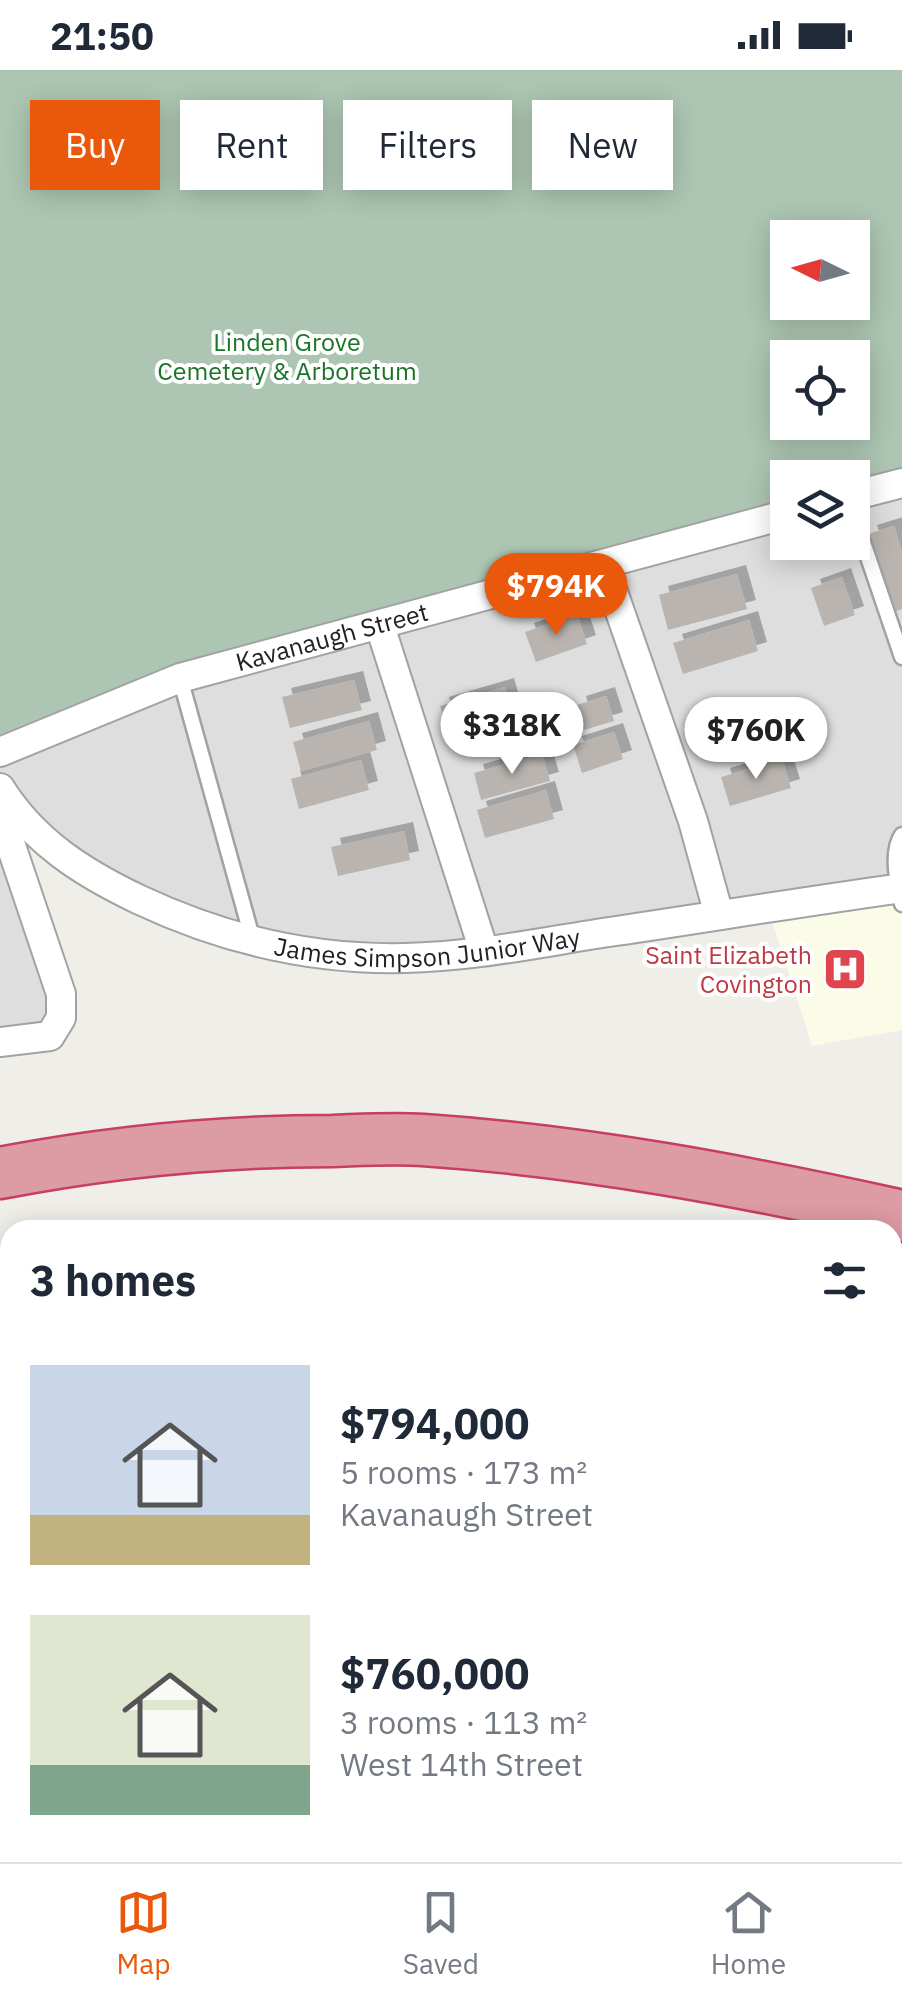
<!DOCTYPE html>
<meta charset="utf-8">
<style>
:root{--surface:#fff;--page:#f6f6f7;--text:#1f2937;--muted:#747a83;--line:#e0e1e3;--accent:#ea580c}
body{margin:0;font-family:"IBM Plex Sans",sans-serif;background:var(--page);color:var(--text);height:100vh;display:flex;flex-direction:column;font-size:38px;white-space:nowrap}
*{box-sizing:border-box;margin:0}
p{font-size:32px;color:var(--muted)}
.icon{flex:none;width:55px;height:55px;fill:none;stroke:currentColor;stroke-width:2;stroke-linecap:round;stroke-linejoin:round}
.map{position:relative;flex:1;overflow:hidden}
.panel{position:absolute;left:0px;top:1150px;width:902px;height:642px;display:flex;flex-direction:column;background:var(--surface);border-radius:30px 30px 0 0;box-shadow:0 5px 25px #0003}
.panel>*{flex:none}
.hud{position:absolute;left:30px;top:30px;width:842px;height:90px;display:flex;gap:20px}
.needle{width:65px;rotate:275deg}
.fabs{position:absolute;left:770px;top:150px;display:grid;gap:20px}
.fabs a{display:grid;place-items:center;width:100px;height:100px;border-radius:0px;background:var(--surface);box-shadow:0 5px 25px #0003;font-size:50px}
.price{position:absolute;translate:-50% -85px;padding:0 22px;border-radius:35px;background:#fff;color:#222;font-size:32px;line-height:65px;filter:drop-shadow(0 2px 5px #0008)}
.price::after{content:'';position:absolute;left:50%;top:60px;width:30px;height:22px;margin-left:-15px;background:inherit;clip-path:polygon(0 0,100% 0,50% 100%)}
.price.active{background:var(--accent);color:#fff}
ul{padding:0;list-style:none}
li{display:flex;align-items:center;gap:30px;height:250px;padding:0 30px}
li span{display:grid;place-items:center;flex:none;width:280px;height:200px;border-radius:0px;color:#555}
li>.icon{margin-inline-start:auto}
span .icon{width:120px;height:120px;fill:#fffc;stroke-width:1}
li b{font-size:42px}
h2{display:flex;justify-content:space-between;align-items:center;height:120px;padding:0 30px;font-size:42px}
.chip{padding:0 35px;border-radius:0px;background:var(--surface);box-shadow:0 5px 25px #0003;font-size:35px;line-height:90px}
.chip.active{background:var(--accent);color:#fff}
.status{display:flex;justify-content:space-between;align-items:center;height:70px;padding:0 50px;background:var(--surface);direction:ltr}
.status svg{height:28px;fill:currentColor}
.tabs{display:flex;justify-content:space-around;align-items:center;height:140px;border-top:2px solid var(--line);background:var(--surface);font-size:28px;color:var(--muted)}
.tabs a{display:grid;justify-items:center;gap:5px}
.tabs .active{color:var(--accent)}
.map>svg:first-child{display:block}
.residential{fill:#dfdede}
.education{fill:#fafce7}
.forest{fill:#accaa3}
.cemetery{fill:#adc6b3;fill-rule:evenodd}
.building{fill:#b9b4af;filter:url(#shadow)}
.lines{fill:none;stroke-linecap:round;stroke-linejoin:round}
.lane-casing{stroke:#a2a2a2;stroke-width:19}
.street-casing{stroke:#a2a2a2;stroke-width:32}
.highway-casing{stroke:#c73e63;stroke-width:55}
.lane{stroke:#fff;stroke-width:14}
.street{stroke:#fff;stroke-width:28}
.highway{stroke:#dd9ba3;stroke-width:50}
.labels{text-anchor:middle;stroke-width:8;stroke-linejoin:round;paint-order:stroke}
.park-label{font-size:25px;fill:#1a7528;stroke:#fff}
.street-label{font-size:25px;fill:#212121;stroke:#fff}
.health-label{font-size:25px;fill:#be3a42;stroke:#fff;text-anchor:end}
</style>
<div class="status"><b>21:50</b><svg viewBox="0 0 49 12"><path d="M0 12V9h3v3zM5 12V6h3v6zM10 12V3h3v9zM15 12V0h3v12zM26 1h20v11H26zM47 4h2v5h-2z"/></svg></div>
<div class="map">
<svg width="902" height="1792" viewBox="0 0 902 1792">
<defs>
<filter id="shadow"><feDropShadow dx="9" dy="-9" stdDeviation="0" flood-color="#0004"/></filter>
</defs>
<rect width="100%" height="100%" fill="#f0eee9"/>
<g class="residential">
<polygon points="902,413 902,818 484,881 341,885 105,813 0,718 0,682 180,608 787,444 788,472 852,472 853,426"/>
<polygon points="0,743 61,948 0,972"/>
<polygon points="10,1532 10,1782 197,1783 201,1792 0,1792 0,1533"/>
<polygon points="893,1609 902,1609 902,1792 433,1792 432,1783 892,1782"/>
</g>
<polygon class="education" points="902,818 902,960 812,976 768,838"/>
<polygon class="forest" points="432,1783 433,1792 201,1792 197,1783"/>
<path class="cemetery" d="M 0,0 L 902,0 L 902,413 L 853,426 L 852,408 L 788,408 L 787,444 L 380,556 L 0,682 ZM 788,168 L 852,168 L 852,232 L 788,232 ZM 788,288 L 852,288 L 852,352 L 788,352 Z"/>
<g class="building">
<polygon points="894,456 902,482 902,539 894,542 868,464"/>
<polygon points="737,504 747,539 668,560 659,525"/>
<polygon points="842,507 855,545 824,556 811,518"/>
<polygon points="577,544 587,574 536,592 525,562"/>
<polygon points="749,550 758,581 683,604 673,573"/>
<polygon points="354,610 362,640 290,658 282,627"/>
<polygon points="505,617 513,645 449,664 440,636"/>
<polygon points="606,626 614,651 584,660 577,635"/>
<polygon points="369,651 377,680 301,701 293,672"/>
<polygon points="614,662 623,689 582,703 573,675"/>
<polygon points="542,684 550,711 481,730 474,703"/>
<polygon points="782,689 791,718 730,736 721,707"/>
<polygon points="361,690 369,720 299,739 291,709"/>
<polygon points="546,720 554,749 485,768 477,740"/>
<polygon points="404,761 410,790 338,806 331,777"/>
<polygon points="4,1643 10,1658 10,1672 0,1676 0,1644"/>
<polygon points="10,1679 10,1710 0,1714 0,1683"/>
<polygon points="10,1719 10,1749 0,1753 0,1723"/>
<polygon points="10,1762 10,1782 29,1782 10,1792 0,1792 0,1767"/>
<polygon points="893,1766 902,1792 876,1792 873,1782 892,1782"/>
<polygon points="57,1782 112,1782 113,1786 99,1792 35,1792"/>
<polygon points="826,1782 858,1782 862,1792 830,1792"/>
</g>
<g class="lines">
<g class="lane-casing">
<g id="lane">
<polyline points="852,440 902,587"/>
<polyline points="180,608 253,871"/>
<path d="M 902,765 C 890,783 898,813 902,834"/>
</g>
</g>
<g class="street-casing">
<g id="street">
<polyline points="852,426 902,413"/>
<polyline points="604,496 693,751 719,845"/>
<polyline points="380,556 484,881"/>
<path id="s1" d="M 0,682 L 180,608 L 788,444"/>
<path id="s2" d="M 0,718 C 34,772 83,803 140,830 C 223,869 313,890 405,888 C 475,887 547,871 616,861 C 711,847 807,831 902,818"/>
<polyline points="0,743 61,924 61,948 50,966 0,972"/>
<polyline points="581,1782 585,1792"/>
</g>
</g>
<g class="highway-casing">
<g id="highway">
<path d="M 0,1103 C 109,1082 221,1071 332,1071 C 362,1070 393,1068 423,1070 C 585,1081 744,1111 902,1146"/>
<polyline points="0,1219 10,1217"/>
<polyline points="892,1225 902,1227"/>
<polyline points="0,1312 10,1310"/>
<polyline points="892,1320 902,1323"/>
<polyline points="892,1384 902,1386"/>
<polyline points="0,1456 10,1454"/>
</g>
</g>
<use href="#lane" class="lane"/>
<use href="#street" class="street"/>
<use href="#highway" class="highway"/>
</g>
<defs>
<g id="hospital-square" transform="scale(2.25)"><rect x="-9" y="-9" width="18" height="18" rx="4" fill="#e0444e" stroke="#fff"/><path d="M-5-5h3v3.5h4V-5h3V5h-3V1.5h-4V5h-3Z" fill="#fff"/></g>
</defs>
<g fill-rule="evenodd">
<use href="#hospital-square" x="845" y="899"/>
</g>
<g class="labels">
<g class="park-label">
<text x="287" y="281">Linden Grove<tspan x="287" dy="29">Cemetery &amp; Arboretum</tspan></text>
</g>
<g class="street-label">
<text dy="9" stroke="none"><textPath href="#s1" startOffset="352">Kavanaugh Street</textPath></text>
<text dy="9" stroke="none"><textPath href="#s2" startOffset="478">James Simpson Junior Way</textPath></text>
</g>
<g class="health-label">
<text x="812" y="894">Saint Elizabeth<tspan x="812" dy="29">Covington</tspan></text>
</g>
</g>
</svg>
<div class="fabs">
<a><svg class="needle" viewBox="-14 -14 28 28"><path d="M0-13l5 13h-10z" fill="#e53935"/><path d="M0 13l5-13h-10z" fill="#747a83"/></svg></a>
<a><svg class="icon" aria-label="locate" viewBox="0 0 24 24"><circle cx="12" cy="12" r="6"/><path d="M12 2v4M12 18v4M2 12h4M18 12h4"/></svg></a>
<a><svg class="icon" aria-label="layers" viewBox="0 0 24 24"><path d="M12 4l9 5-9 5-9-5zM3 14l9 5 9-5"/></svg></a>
</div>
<b class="price active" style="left:556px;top:568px">$794K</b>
<b class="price" style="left:512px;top:707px">$318K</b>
<b class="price" style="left:756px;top:712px">$760K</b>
<div class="hud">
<a class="chip active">Buy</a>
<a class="chip">Rent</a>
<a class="chip">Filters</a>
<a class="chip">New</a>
</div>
<section class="panel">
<h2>3 homes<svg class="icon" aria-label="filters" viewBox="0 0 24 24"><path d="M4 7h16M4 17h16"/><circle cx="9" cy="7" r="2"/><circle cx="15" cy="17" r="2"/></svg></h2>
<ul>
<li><span style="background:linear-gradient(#c9d6e8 75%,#c2b280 0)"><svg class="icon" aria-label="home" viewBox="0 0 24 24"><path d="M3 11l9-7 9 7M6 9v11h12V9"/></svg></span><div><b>$794,000</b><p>5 rooms · 173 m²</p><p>Kavanaugh Street</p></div></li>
<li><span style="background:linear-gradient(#dfe7d0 75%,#7fa58c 0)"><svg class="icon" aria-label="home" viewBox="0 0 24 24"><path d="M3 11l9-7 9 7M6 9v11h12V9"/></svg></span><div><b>$760,000</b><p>3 rooms · 113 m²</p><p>West 14th Street</p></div></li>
</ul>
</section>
</div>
<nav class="tabs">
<a class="active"><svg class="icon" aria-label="map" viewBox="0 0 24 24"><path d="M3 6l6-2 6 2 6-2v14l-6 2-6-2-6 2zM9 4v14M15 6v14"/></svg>Map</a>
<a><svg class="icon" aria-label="saved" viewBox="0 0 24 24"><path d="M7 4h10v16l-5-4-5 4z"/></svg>Saved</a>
<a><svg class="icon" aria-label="home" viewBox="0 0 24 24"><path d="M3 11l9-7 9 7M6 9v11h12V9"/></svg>Home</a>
</nav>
